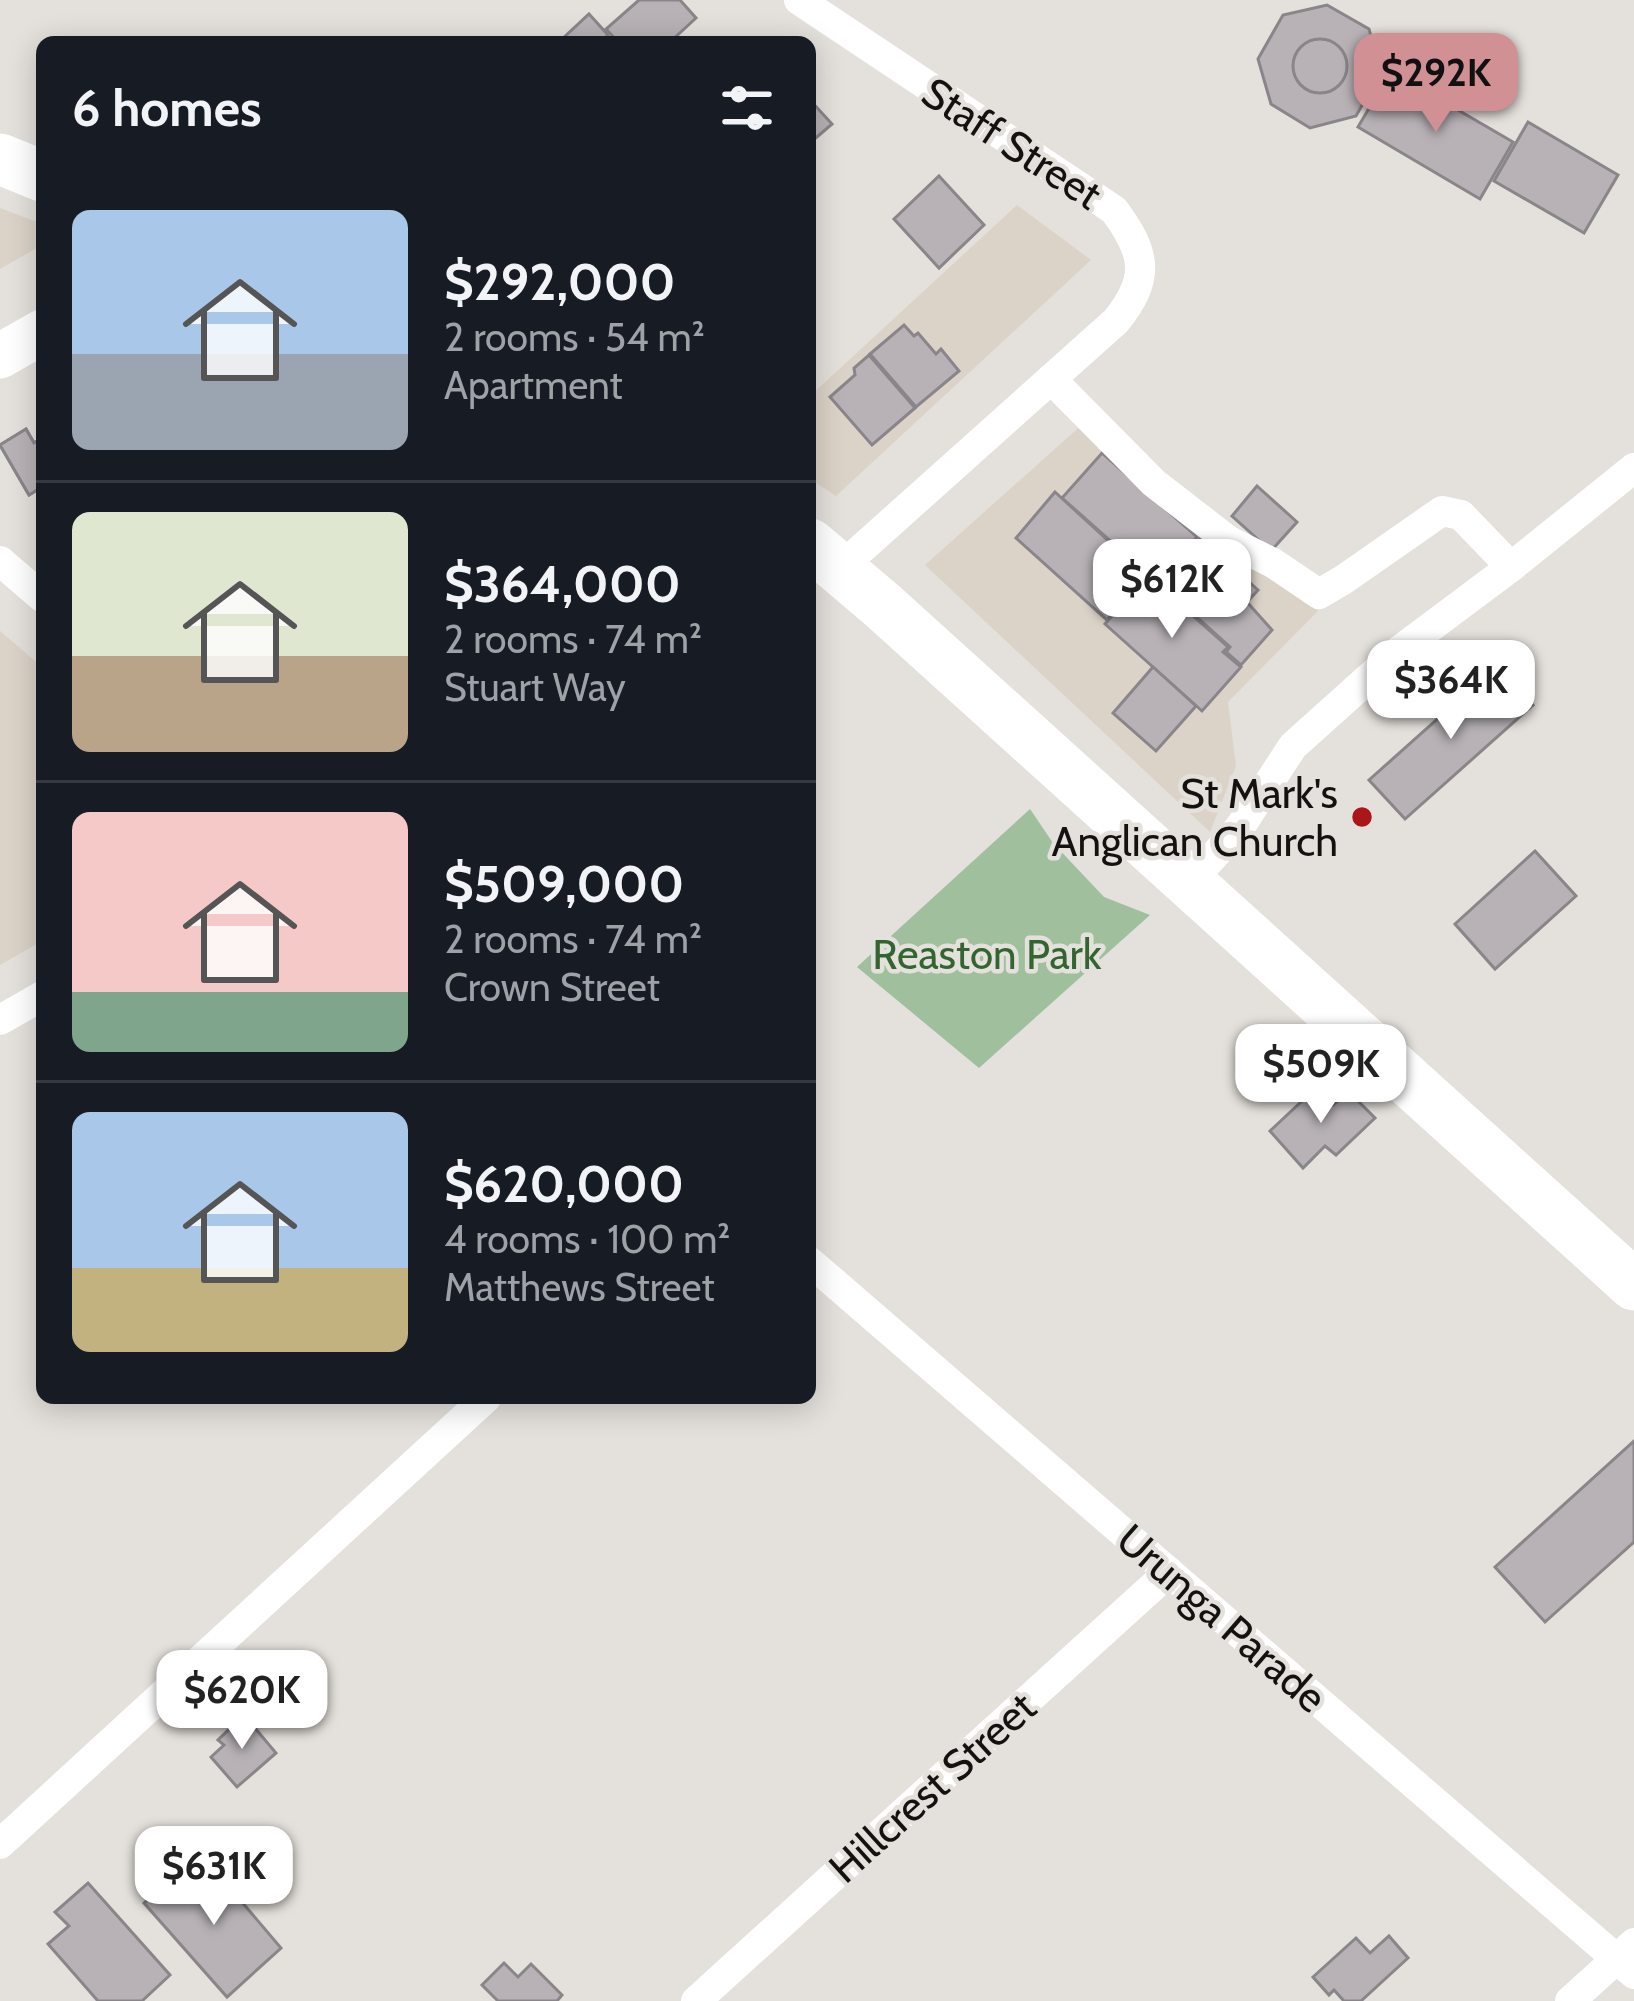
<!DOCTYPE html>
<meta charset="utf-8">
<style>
:root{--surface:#171b24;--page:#242831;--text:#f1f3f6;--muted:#9ea1a6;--line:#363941;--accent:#d19093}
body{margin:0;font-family:Cabin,sans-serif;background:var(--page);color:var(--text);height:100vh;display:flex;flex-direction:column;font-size:45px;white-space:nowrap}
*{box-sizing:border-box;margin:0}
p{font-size:39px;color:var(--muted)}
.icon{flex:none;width:66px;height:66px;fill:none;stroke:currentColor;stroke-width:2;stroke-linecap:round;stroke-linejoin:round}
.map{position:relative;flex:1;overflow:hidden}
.sheet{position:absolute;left:36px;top:36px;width:780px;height:1368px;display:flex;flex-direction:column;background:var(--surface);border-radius:18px;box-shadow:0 6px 30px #0003}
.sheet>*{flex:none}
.price{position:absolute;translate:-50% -102px;padding:0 27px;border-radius:24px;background:#fff;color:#222;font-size:39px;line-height:78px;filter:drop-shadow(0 3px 6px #0008)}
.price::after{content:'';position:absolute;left:50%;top:72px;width:36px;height:27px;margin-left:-18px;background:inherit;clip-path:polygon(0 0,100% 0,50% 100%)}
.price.on{background:var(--accent);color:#111}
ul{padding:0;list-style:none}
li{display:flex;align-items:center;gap:36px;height:300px;padding:0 36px}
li+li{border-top:3px solid var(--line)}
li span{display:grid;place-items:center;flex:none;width:336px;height:240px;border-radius:18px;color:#555}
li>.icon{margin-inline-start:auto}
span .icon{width:144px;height:144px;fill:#fffc;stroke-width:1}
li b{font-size:51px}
h2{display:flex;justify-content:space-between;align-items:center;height:144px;padding:0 36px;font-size:51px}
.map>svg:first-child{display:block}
.built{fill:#dbd3c8}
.green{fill:#9fbf9d}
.building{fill:#b8b2b7;stroke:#8a8589;stroke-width:3}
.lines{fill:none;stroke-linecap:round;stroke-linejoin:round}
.street{stroke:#fff;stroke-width:30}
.secondary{stroke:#fff;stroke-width:45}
.primary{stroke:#fff;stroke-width:51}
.poi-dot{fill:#aa1619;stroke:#e4e0db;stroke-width:4.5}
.labels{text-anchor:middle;stroke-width:9;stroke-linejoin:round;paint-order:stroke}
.street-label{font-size:42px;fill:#131210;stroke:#e4e0db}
.poi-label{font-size:42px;fill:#131210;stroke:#e4e0db;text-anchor:end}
.park-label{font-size:42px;fill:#326530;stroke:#e4e0db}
</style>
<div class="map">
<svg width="1634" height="2001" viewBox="0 0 1634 2001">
<rect width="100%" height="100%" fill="#e4e0db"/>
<g class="built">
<polygon points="1017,205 1091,260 836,496 810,479 810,396"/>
<polygon points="0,208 42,224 42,245 0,269"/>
<polygon points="1095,413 1318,611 1228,702 1236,766 1210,832 925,565"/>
<polygon points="0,631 42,667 42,941 0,965"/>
</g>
<polygon class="green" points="1030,809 1053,843 1104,897 1150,915 979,1068 857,967"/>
<g class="building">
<polygon points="639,0 680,0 696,18 670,42 618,42 606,29"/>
<polygon points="1327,5 1369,29 1381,72 1356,116 1310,128 1271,104 1258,59 1283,15"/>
<polygon points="589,14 608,35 601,42 559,42"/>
<circle cx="1320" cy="66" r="27"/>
<polygon points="1391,71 1513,142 1480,199 1358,127"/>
<polygon points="810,100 832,124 810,143"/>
<polygon points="1528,122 1618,175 1584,233 1494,181"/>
<polygon points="939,176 984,225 939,268 894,219"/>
<polygon points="904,325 914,336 918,333 936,354 941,349 959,371 916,407 870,354"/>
<polygon points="869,355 915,408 872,445 830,397 855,375 854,368"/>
<polygon points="26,429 34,443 42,438 42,487 29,495 0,445"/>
<polygon points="26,429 34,443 42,438 42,487 29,495 0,445"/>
<polygon points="1102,453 1197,537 1157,582 1062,498"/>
<polygon points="1257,486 1297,522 1271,551 1232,516"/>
<polygon points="1055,492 1138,568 1117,592 1125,599 1107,620 1016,538"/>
<polygon points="1200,538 1258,590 1247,602 1272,630 1241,665 1226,652 1230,647 1159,583"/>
<polygon points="1140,569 1228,647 1223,652 1241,667 1202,711 1105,624 1127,599 1119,592"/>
<polygon points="1498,665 1533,705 1405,819 1369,780"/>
<polygon points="1153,667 1196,706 1156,751 1113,713"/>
<polygon points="1535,851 1576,896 1495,969 1455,924"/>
<polygon points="1317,1087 1333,1105 1349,1092 1375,1118 1336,1155 1325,1146 1303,1168 1270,1131"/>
<polygon points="1634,1441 1634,1542 1545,1622 1495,1567"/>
<polygon points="244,1715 276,1753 237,1787 211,1757 224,1745 218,1740"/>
<polygon points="212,1867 281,1948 227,1997 144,1903 177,1873 189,1887"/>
<polygon points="88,1883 170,1975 142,2001 98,2001 48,1944 69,1926 55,1912"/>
<polygon points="1389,1936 1408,1958 1361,2001 1344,2001 1334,1990 1329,1995 1313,1977 1356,1938 1370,1953"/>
<polygon points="504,1963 518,1977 531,1964 562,1995 557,2001 498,2001 482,1985"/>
</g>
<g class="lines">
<g class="street">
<path d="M 799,0 L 1114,210 C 1146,253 1151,278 1116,321 L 841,567"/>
<polyline points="1051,379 1154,483 1229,541 1273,563 1319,594 1343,580 1442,511 1461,515 1511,567"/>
<polyline points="0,561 42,597"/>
<polyline points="1189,883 1240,827 1293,746 1400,650 1511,567 1634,468"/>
<polyline points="0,1020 42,996"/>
<polyline points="810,1262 1634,1974"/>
<polyline points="0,1844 486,1398"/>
<polyline points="696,2001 1169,1572"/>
<polyline points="1570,2001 1634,1943"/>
</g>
<polyline class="secondary" points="0,356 42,332"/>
<g class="primary">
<polyline points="0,159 42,176"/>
<polyline points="810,544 883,606 1634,1285"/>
</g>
</g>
<circle class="poi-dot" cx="1362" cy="817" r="12"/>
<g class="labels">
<g class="street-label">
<text transform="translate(1012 143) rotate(33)" y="15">Staff Street</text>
<text transform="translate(1222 1618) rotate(41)" y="15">Urunga Parade</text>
<text transform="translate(932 1787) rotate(-42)" y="15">Hillcrest Street</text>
</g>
<g class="poi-label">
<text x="1338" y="808">St Mark's<tspan x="1338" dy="48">Anglican Church</tspan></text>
</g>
<g class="park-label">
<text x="987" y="969">Reaston Park</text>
</g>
</g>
</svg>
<b class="price on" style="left:1436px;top:135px">$292K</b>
<b class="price" style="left:1172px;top:641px">$612K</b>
<b class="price" style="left:1451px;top:742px">$364K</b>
<b class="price" style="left:1321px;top:1126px">$509K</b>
<b class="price" style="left:242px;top:1752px">$620K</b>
<b class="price" style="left:214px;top:1928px">$631K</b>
<section class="sheet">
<h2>6 homes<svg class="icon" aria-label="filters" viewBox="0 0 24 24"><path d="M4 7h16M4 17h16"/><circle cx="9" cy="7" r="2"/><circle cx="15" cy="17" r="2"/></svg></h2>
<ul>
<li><span style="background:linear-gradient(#a9c7e8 60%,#9aa5b1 0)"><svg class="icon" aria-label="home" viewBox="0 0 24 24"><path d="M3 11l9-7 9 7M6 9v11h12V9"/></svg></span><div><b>$292,000</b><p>2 rooms · 54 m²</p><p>Apartment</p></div></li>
<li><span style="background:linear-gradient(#dfe7d0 60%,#b9a48a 0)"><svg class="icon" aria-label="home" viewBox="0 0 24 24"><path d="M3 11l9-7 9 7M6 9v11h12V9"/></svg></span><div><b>$364,000</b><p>2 rooms · 74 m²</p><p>Stuart Way</p></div></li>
<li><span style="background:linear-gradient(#f6c9c9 75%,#7fa58c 0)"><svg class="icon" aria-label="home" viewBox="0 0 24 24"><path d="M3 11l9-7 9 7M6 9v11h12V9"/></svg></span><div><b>$509,000</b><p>2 rooms · 74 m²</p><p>Crown Street</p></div></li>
<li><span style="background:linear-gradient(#a9c7e8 65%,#c2b280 0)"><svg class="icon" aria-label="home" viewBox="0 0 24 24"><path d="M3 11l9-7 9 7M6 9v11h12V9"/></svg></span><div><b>$620,000</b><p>4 rooms · 100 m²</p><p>Matthews Street</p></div></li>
</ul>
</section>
</div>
